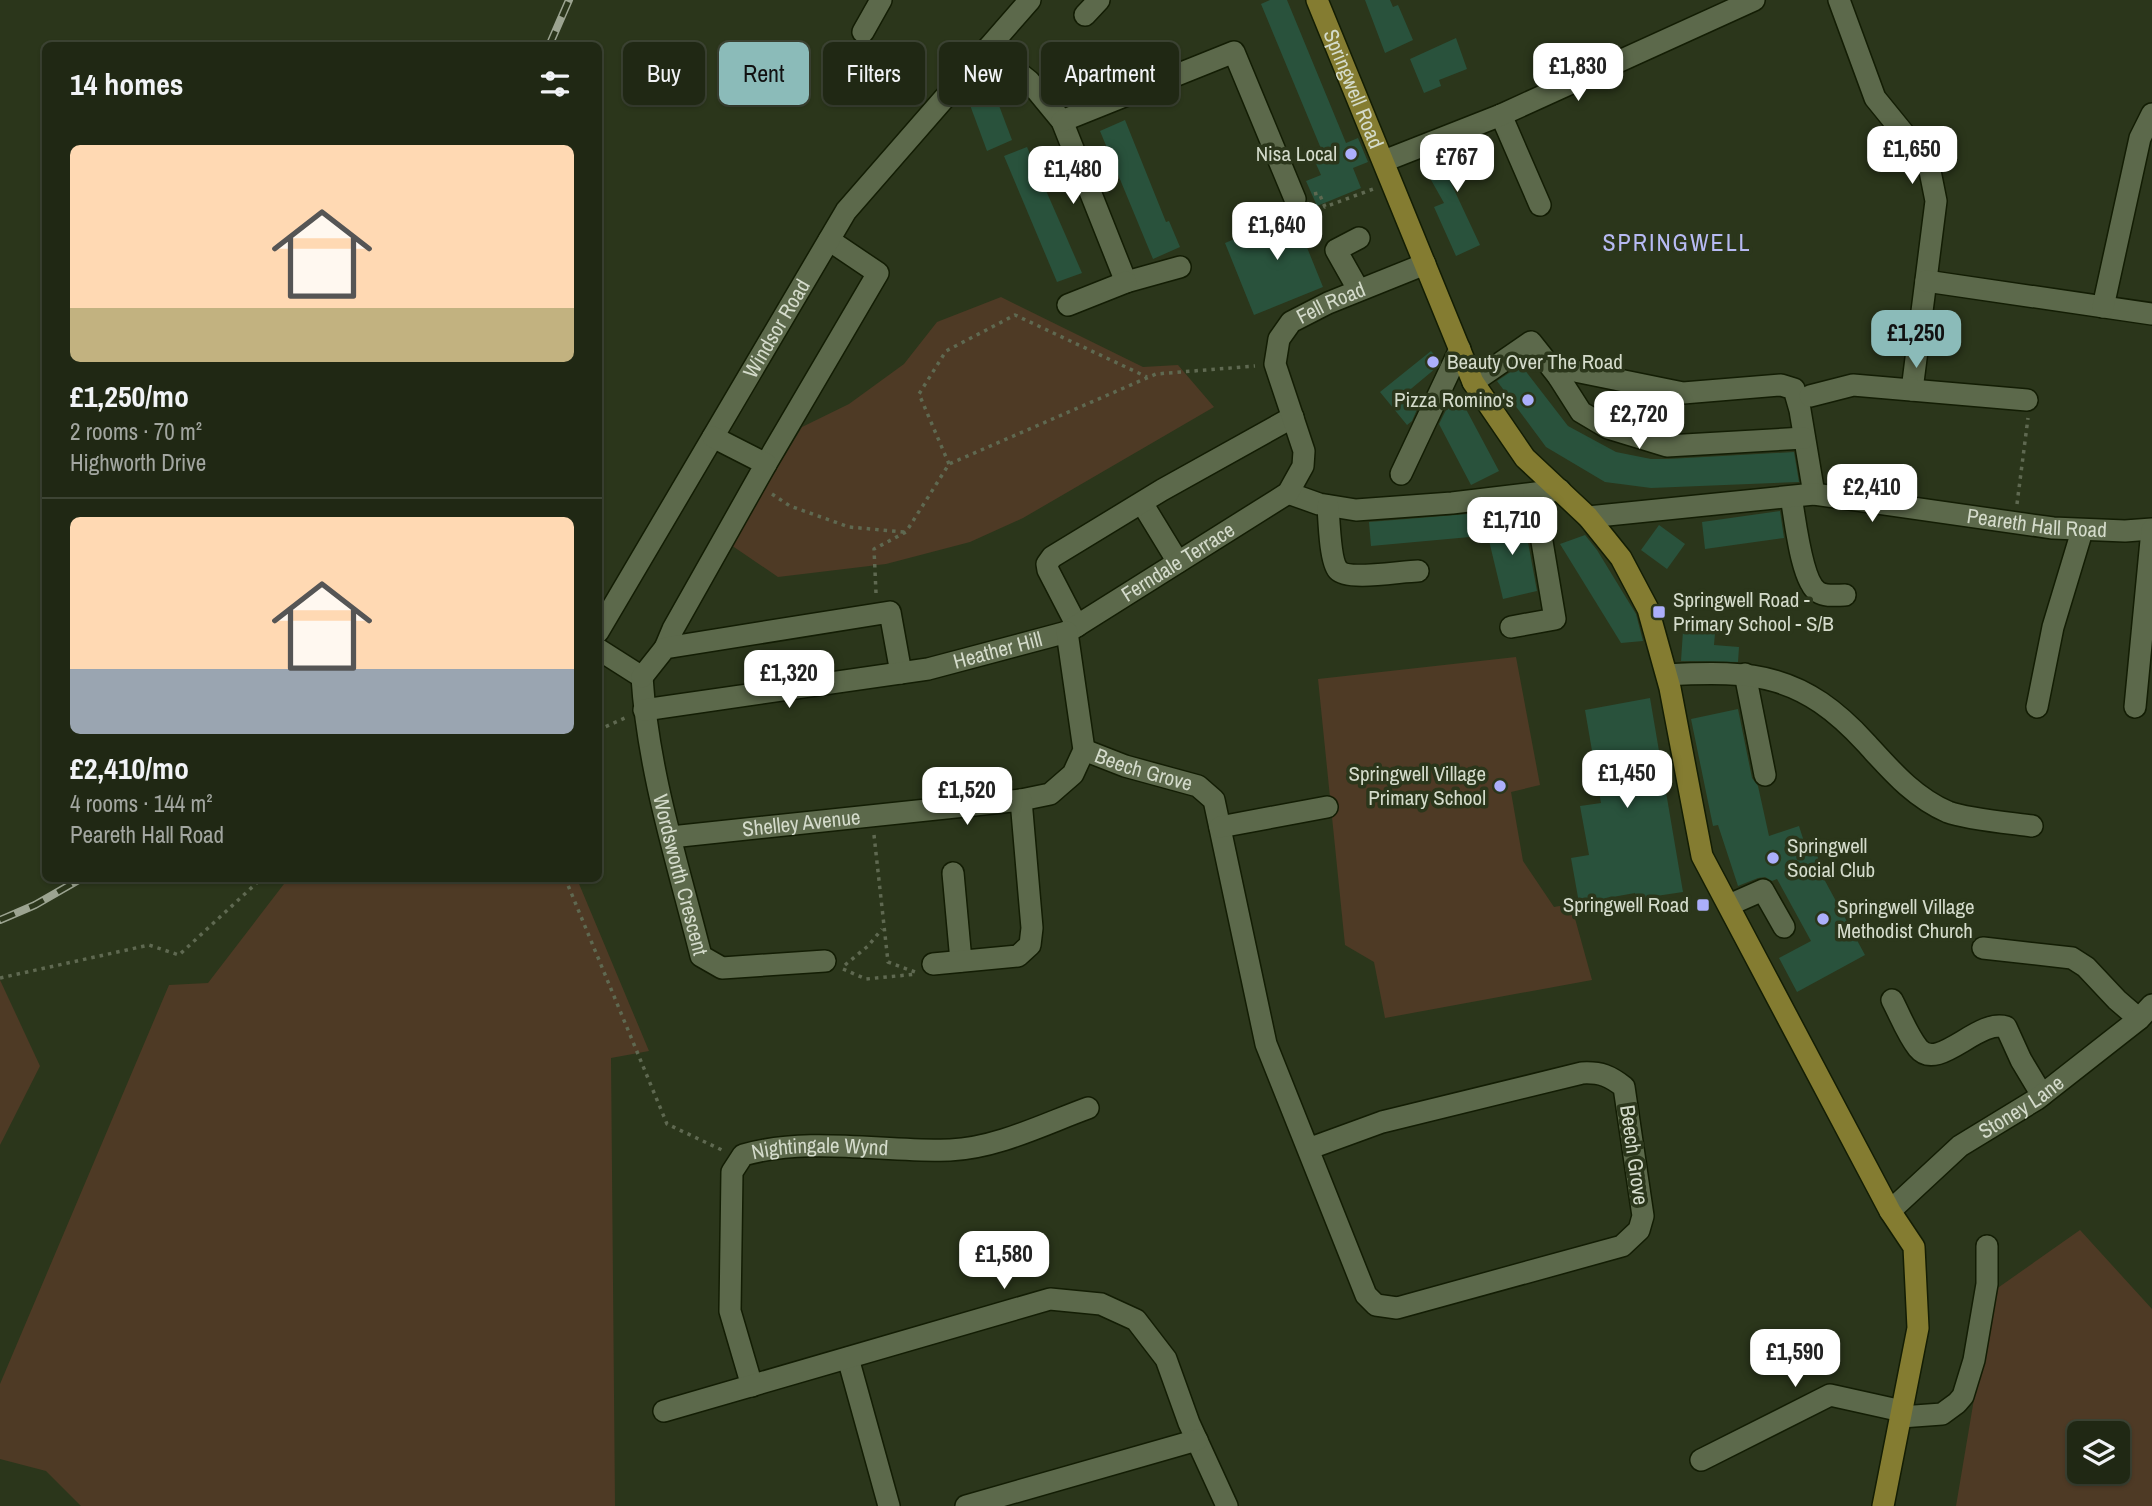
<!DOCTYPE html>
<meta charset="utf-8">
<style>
:root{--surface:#202814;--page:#28301d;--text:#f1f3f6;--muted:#a2a6a0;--line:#3d4434;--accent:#8bbbb9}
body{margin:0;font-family:"Archivo Narrow",sans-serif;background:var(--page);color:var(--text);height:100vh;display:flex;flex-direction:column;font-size:26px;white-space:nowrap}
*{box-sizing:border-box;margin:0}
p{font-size:23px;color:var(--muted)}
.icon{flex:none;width:38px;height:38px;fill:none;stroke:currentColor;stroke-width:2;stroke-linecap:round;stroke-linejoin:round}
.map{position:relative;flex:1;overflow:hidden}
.panel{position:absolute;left:42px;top:42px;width:560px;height:840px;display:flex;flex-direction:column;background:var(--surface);border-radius:10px;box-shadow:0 2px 5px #0004,0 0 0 2px var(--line)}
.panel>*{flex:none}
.banner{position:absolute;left:623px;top:42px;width:665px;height:63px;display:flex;gap:14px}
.fabs{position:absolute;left:2067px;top:1421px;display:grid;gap:14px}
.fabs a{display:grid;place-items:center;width:63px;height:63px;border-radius:10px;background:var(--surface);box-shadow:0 2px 5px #0004,0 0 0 2px var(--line);font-size:35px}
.price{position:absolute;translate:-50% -60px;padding:0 16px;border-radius:14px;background:#fff;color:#222;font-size:23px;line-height:46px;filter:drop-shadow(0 2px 4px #0008)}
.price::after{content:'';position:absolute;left:50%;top:42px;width:21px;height:16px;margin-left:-10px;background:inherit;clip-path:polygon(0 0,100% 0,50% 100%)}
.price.current{background:var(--accent);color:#111}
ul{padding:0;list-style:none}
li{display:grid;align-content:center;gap:14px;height:371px;padding:0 28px}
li+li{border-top:2px solid var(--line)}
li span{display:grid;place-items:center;height:217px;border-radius:10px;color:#555}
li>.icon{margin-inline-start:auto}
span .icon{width:126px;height:126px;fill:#fffc;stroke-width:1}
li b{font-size:30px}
h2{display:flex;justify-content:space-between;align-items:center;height:84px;padding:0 28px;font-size:30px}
.pill{padding:0 24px;border-radius:10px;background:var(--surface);box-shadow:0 2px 5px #0004,0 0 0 2px var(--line);font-size:24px;line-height:63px}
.pill.current{background:var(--accent);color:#111}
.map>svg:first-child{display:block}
.green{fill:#4e3a25;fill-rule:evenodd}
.building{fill:#29523c}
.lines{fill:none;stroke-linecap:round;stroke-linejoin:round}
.minor-casing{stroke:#131d04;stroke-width:24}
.major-casing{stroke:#131d04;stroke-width:24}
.path{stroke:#5f6951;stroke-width:3.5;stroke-dasharray:3.5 5;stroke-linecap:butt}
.minor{stroke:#5c694b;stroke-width:21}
.major{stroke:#847c31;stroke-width:21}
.rail-casing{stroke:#9ca491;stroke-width:8}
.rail{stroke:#2b361b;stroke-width:5;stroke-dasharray:16;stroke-linecap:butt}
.poi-dot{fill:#acaffb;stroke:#2b361b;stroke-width:2.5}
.labels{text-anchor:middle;stroke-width:7;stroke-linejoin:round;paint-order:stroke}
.street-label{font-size:21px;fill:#d4dbcb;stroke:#2b361b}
.poi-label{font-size:21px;fill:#d4dbcb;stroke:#2b361b;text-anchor:end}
.quarter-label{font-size:24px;letter-spacing:2px;fill:#b7baf3;stroke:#2b361b}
</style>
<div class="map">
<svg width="2152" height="1506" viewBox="0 0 2152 1506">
<rect width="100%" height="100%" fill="#2b361b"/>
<g class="green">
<polygon points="1001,297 1143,367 1178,365 1214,407 1023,518 970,542 886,564 778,577 731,545 802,427 849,404 904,364 937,322"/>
<polygon points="1516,657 1540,785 1511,792 1523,861 1554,907 1571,904 1592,980 1385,1018 1374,962 1345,945 1318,679"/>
<polygon points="292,878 577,879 649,1051 611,1058 615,1506 81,1506 46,1471 0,1459 0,1384 169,985 208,983 287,880"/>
<polygon points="0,980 40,1066 0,1145"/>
<path d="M 2080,1230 L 2152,1309 L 2152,1506 L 1956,1506 L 1992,1292 ZM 2079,1433 L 2118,1433 L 2118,1472 L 2079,1472 Z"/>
</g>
<g class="building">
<polygon points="1270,0 1287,0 1346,143 1358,138 1368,162 1353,168 1361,188 1317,206 1306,181 1321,175 1312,155 1322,151 1261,4"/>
<polygon points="1365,0 1390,0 1393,7 1398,5 1413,40 1385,53"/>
<polygon points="1456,38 1467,69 1439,80 1441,86 1424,93 1410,59"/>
<polygon points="995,95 1012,140 987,151 970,105"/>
<polygon points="1125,120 1166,222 1169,221 1180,247 1153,259 1100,131"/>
<polygon points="1479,139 1490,162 1450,181 1480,245 1456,256 1434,207 1444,203 1426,171 1447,161 1445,155"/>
<polygon points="1027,147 1082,273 1057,282 1004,156"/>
<polygon points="1308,208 1321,239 1306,245 1323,287 1254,315 1225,243"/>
<polygon points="1431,351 1440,361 1436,368 1406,393 1418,407 1412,421 1407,425 1380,392"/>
<polygon points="1521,365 1568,426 1616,452 1651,459 1668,459 1794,452 1799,482 1651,488 1605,482 1546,447 1497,381"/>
<polygon points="1460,398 1499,471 1471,485 1439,424 1449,404"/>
<polygon points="1780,511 1784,538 1705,549 1702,522"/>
<polygon points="1468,514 1470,537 1371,546 1369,522"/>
<polygon points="1523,515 1537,591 1503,599 1485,524"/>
<polygon points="1659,525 1685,544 1667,569 1641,550"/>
<polygon points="1585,535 1597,550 1636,614 1643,641 1621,643 1560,544"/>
<polygon points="1683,631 1715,633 1714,645 1739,647 1738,662 1681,661"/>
<polygon points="1650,698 1683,892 1636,899 1635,893 1579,903 1571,858 1589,855 1580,806 1601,803 1585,710"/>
<polygon points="1738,709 1752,778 1758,786 1769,836 1799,826 1807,851 1815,848 1820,865 1817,866 1865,955 1797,992 1779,958 1811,941 1777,879 1772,881 1765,877 1758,878 1738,886 1718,825 1713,826 1691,719"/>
</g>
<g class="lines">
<g class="minor-casing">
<g id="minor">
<polyline points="1839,0 1875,98 1910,141 1930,171 1936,201 1912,390"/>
<polyline points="1085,15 1099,0"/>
<polyline points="863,32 881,0"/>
<polyline points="988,48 1029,81 1062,121 1126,282 1180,267"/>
<polyline points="1501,115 1540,205"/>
<polyline points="1062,121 1234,52 1295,199"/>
<polyline points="1384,161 1501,115 1754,0"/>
<polyline points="1926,281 2152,314"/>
<polyline points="1358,289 1336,250 1359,238"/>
<polyline points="1068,305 1126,282"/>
<polyline points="2103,307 2140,138 2152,114"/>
<polyline points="1558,376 1570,370 1683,393 1781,385 1794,389 1800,410 1814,494"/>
<polyline points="1473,382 1531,342 1558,376 1581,412 1608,428 1667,446 1804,438"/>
<polyline points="1810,396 1853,385 2027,400"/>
<polyline points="766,464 878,273 829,240"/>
<polyline points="1401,474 1460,349"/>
<polyline points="1288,493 1319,504 1356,510 1452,503 1560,490"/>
<path d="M 1791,497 C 1795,517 1801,581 1818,592 C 1826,597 1837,595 1845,595"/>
<polyline points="1142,503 1178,562"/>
<path d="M 1328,506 C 1329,520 1330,561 1338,570 C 1348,581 1402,571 1418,571"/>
<path id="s1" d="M 1588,517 L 1814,494 L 2053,528 L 2125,531 L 2152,529"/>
<polyline points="1077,626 1048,570 1047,564 1052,557 1162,490 1293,417"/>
<polyline points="1511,627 1555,619 1534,494"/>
<path id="s2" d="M 598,632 L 846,211 L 1030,0"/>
<polyline points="665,648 673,629 766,464 713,437"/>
<path id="s3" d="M 598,649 L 642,677 C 648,772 678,864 701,956 L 722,968 L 825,961"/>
<polyline points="1745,674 1765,775"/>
<path d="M 1667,675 C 1755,670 1803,674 1866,743 C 1890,769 1913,797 1948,812 C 1966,819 2010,823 2032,826"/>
<polyline points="642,677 665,648 890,612 901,673"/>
<polyline points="2037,707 2053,627 2082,531"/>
<polyline points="2135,707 2152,530"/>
<path id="s4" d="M 644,710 L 928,669 L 1067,632 L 1288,493 L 1303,466 L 1304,451 L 1275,364 L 1279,339 L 1291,322 L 1328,303 L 1425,264"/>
<path id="s5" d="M 1084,750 L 1125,766 L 1198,786 L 1214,800 L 1266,1044 L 1366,1295 L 1376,1305 L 1397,1308 L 1622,1246 L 1639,1230 L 1643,1216 L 1624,1087 C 1610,1076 1601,1072 1582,1073 L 1382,1122 L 1308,1149"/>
<polyline points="1220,827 1327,807"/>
<path id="s6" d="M 671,837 L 1021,800 L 1050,794 L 1073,774 L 1084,750 L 1067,632"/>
<polyline points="953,873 961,961"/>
<polyline points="1729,905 1763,890 1784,927"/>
<polyline points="1983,948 2072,958 2086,967 2117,1000 2139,1019"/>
<polyline points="933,964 1018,956 1030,945 1032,928 1021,800"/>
<path d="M 1892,1000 C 1900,1015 1907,1034 1918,1048 C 1938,1073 1978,1018 2006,1027 L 2021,1060 L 2042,1095"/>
<path id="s7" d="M 1890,1211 L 1960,1146 L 2037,1099 L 2139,1019 L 2152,1005"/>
<polyline points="848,1358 889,1506"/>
<path id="s8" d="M 752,1386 L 730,1311 L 732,1172 L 743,1155 C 810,1136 882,1152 950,1150 C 997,1148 1044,1124 1088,1108"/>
<polyline points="664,1411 1050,1299 1101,1304 1136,1320 1166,1359 1189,1423 1227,1506"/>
<polyline points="1901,1417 1942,1414 1957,1403 1963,1396 1974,1360 1987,1284 1987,1246"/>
<polyline points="1701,1460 1830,1395 1902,1411"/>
<polyline points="966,1506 1197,1440"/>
</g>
</g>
<g class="major-casing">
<g id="major">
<path id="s9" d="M 1317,0 L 1473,382 L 1525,458 L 1588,517 L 1621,558 L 1648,609 L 1670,688 L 1702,856 L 1890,1211 L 1914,1247 L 1918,1328 L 1883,1506"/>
</g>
</g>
<g class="path">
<polyline points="1314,194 1319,193 1325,207 1373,189"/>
<polyline points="949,464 919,394 946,351 1015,315 1147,377"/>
<polyline points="772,494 790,506 849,527 904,532"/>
<polyline points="2017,504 2028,418"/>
<polyline points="876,593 874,549 906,532 949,464 1156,374 1255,366"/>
<polyline points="598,730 625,718"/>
<polyline points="874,835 888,962 915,972"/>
<polyline points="565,878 667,1124 722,1150"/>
<polyline points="845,965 868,946 882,929"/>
<polyline points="843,969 866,979 917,974"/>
<polyline points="0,978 149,945 179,955 262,878"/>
</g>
<use href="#minor" class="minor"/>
<use href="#major" class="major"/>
<g class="rail-casing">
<g id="rail">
<polyline points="549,46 569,0"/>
<polyline points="0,920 35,905 82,878"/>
</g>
</g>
<use href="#rail" class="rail"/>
</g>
<g class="poi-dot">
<circle cx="1351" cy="154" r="7"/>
<circle cx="1433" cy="362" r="7"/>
<circle cx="1528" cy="400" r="7"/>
<rect x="1652" y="605" width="14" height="14" rx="3.5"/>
<circle cx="1500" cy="786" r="7"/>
<circle cx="1773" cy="858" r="7"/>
<rect x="1696" y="898" width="14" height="14" rx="3.5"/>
<circle cx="1823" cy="919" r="7"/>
</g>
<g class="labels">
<g class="street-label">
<text dy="7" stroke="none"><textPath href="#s9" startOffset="96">Springwell Road</textPath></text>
<text dy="7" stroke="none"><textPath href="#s4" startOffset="920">Fell Road</textPath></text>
<text dy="7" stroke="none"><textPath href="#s2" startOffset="352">Windsor Road</textPath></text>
<text dy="7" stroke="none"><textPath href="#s1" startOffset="452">Peareth Hall Road</textPath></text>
<text dy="7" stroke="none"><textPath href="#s4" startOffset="562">Ferndale Terrace</textPath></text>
<text dy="7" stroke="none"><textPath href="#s4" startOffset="359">Heather Hill</textPath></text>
<text dy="7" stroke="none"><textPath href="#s5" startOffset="63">Beech Grove</textPath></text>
<text dy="7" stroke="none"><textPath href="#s6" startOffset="131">Shelley Avenue</textPath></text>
<text dy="7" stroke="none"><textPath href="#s3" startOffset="254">Wordsworth Crescent</textPath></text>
<text dy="7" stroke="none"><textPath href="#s7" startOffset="168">Stoney Lane</textPath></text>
<text dy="7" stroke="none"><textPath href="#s8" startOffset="315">Nightingale Wynd</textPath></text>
<text transform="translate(1634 1155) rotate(82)" y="7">Beech Grove</text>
</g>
<g class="poi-label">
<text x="1337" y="161">Nisa Local</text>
<text x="1447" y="369" text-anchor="start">Beauty Over The Road</text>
<text x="1514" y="407">Pizza Romino's</text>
<text x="1673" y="607" text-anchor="start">Springwell Road -<tspan x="1673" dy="24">Primary School - S/B</tspan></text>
<text x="1486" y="781">Springwell Village<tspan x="1486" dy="24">Primary School</tspan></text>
<text x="1787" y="853" text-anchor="start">Springwell<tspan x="1787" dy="24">Social Club</tspan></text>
<text x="1689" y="912">Springwell Road</text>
<text x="1837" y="914" text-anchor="start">Springwell Village<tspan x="1837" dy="24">Methodist Church</tspan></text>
</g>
<g class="quarter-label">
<text x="1677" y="251">SPRINGWELL</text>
</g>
</g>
</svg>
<div class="fabs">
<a><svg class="icon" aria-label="layers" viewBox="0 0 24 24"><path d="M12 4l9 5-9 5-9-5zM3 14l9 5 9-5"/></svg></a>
</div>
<b class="price" style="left:1578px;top:103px">£1,830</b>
<b class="price" style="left:1912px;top:186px">£1,650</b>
<b class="price" style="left:1457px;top:194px">£767</b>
<b class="price" style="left:1073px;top:206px">£1,480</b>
<b class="price" style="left:1277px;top:262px">£1,640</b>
<b class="price current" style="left:1916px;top:370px">£1,250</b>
<b class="price" style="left:1639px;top:451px">£2,720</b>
<b class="price" style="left:1872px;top:524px">£2,410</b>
<b class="price" style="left:1512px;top:557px">£1,710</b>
<b class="price" style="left:789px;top:710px">£1,320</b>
<b class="price" style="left:1627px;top:810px">£1,450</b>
<b class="price" style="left:967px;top:827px">£1,520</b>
<b class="price" style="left:1004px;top:1291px">£1,580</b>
<b class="price" style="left:1795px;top:1389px">£1,590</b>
<div class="banner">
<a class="pill">Buy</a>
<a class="pill current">Rent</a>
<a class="pill">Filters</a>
<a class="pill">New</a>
<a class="pill">Apartment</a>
</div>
<section class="panel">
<h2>14 homes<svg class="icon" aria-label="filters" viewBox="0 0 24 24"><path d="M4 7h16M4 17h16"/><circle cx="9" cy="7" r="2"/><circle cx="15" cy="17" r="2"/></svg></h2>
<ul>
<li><span style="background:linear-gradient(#ffd9b3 75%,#c2b280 0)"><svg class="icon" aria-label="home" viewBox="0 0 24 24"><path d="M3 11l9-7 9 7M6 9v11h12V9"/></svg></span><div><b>£1,250/mo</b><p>2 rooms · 70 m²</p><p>Highworth Drive</p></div></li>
<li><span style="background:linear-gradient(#ffd9b3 70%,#9aa5b1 0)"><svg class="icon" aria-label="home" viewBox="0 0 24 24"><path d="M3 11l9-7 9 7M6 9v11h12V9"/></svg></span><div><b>£2,410/mo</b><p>4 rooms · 144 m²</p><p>Peareth Hall Road</p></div></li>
</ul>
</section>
</div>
